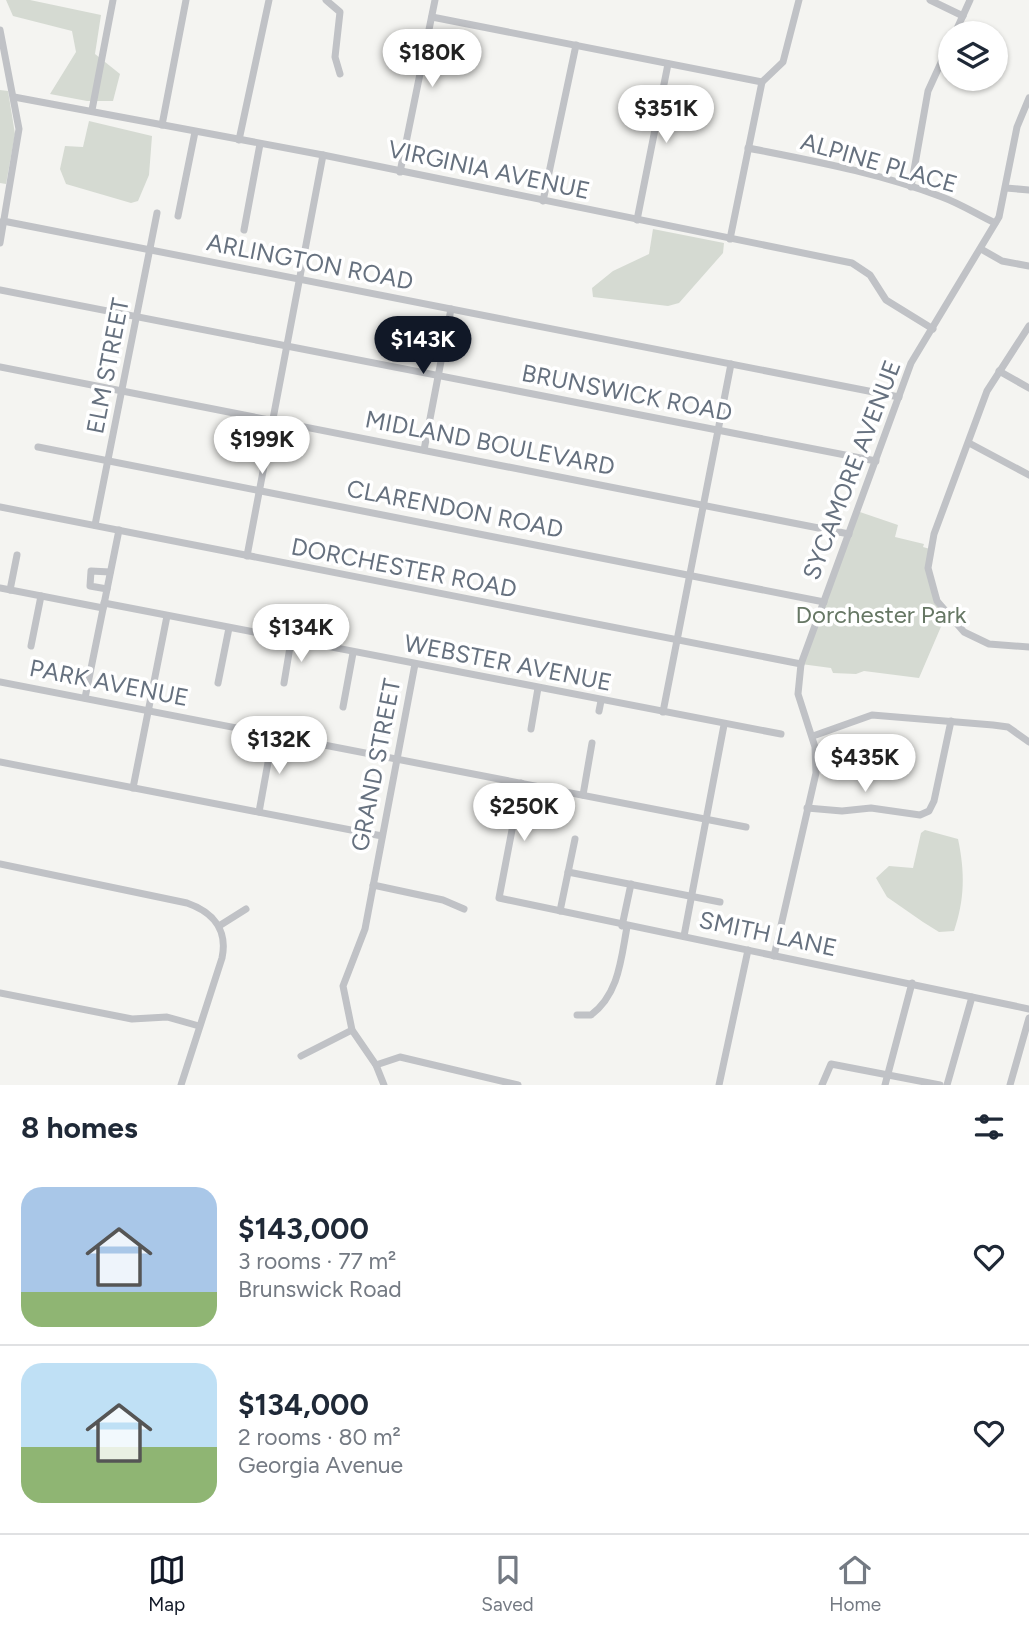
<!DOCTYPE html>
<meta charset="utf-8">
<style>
:root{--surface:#fff;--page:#f2f2f3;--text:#1f2937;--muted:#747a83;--line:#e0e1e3;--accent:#111827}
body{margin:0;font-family:Figtree,sans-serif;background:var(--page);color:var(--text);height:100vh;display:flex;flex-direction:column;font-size:26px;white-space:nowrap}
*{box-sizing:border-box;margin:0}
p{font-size:23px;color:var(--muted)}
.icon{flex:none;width:38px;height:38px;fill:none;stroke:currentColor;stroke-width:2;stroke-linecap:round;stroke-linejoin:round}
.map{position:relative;height:1085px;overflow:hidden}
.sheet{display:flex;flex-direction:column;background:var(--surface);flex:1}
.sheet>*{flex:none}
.tools{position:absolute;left:938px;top:21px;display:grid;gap:14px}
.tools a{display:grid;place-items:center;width:70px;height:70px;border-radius:50%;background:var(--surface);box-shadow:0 2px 5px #0004;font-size:35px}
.price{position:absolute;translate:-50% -60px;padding:0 16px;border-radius:24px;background:#fff;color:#222;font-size:23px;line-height:46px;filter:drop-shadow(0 2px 4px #0008)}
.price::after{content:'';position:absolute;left:50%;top:42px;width:21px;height:16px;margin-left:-10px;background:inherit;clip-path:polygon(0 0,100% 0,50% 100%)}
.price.current{background:var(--accent);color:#fff}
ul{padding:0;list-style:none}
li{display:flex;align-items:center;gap:21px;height:175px;padding:0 21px}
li+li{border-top:2px solid var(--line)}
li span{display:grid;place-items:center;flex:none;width:196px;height:140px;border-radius:21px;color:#555}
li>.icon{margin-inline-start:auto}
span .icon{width:84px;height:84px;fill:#fffc;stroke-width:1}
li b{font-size:30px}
h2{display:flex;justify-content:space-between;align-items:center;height:84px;padding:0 21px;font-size:30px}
.tab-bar{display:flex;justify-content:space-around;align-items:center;height:98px;border-top:2px solid var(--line);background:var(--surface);font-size:19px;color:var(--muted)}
.tab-bar a{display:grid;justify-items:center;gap:4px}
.tab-bar .current{color:var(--accent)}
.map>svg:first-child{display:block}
.green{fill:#d5dad2}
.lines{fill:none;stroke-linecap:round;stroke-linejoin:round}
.minor{stroke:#c0c2c6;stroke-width:7}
.labels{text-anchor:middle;stroke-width:7;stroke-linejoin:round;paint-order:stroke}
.street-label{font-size:24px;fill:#66717f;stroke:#fff}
.park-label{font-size:24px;fill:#667764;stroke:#fff}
</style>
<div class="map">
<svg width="1029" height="1085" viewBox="0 0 1029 1085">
<rect width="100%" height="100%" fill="#f4f4f1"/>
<g class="green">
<polygon points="6,0 30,0 101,15 95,54 120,74 113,101 87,101 50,94 76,52 72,31 13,16"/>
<polygon points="0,90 8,91 15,134 6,184 0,183"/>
<polygon points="89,121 152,136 149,175 138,201 131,203 66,184 60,169 65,146 83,147"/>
<polygon points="653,229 724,243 723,253 679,303 668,306 593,297 592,288 613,271 649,254"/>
<polygon points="857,511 898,525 895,537 924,544 923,547 930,549 928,568 946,615 919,678 864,671 856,674 833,673 831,668 801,664"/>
<path d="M 925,830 L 958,839 C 965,872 965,899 954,931 L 939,932 L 923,922 L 887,897 L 876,878 L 889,866 L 913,868 L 921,833 Z"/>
</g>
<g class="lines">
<g class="minor">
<polyline points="326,0 340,12 335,57 340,74"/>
<polyline points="930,0 963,16"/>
<polyline points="432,17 762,82"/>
<polyline points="0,30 19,129 0,243"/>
<polyline points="955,33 970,0"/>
<polyline points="14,97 323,155 852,263 870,275 886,300 933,329"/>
<polyline points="92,110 113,0"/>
<polyline points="162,125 186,0"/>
<polyline points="239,140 269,0"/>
<path d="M 748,148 C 813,161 880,173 942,197 C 961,204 978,215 995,223"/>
<polyline points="400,172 435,0"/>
<polyline points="911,187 928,91 950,43"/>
<polyline points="1006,188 1029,190"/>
<polyline points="543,201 576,45"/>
<polyline points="178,216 195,132"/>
<polyline points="637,220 668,64"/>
<polyline points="3,221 899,397"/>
<polyline points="244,230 260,144"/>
<polyline points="730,239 762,82 783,62 799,0"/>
<polyline points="981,249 1002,261 1029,266"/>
<polyline points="0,290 876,461"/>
<polyline points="1029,326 987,391 934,534 928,568 937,601 964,632 989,644 1029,647"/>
<polyline points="0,367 849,534"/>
<polyline points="999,371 1029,388"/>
<polyline points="969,443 1029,475"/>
<polyline points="38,447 824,602"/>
<polyline points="424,450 451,309"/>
<polyline points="0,507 801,664"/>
<polyline points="95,525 157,213"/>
<polyline points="247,556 323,155"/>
<polyline points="0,588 103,608"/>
<polyline points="107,589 90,586 91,571 110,572"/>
<polyline points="10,590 17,555"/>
<polyline points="104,603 781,734"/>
<polyline points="31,646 41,596"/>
<polyline points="0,682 746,827"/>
<polyline points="218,683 229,628"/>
<polyline points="284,683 291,641"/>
<polyline points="85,698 119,530"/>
<polyline points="343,707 353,653"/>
<polyline points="599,711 601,701"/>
<polyline points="663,712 731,364"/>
<polyline points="531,729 538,688"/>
<polyline points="813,736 872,715 993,725 1008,727 1029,742"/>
<polyline points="0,762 382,836"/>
<polyline points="521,783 499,898 1029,1009"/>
<polyline points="133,788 167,616"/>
<polyline points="583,795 592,743"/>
<polyline points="807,808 842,811 871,808 920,815 929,811 934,801 951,721"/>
<polyline points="259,812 273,735"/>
<path d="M 0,864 L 187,903 C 213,912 228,930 222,958 L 181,1085"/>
<polyline points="568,872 720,902"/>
<polyline points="373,885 443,900 464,909"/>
<polyline points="560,911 575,839"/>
<polyline points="219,926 246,909"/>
<polyline points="622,926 631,884"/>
<polyline points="684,936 724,725"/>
<polyline points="774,956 816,773 815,747 798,694 801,664 911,363 999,217 1017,127 1029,98"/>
<polyline points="0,993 132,1019 167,1017 199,1026"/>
<path d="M 577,1015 L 591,1015 C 619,994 621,959 627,927"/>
<polyline points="301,1056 352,1030"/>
<polyline points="376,1065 400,1057 518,1085"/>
<polyline points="384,1085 376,1065 352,1030 343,986 365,929 415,664"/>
<polyline points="719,1085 748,950"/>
<polyline points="822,1085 831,1064 940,1085"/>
<polyline points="885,1085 912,983"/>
<polyline points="947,1085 972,997"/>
<polyline points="1010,1085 1029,1018"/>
</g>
</g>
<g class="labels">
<g class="street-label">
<text transform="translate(879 163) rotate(16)" y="8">ALPINE PLACE</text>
<text transform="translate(489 170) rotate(12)" y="8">VIRGINIA AVENUE</text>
<text transform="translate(310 262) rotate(11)" y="8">ARLINGTON ROAD</text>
<text transform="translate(108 366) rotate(-79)" y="8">ELM STREET</text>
<text transform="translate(627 393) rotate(11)" y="8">BRUNSWICK ROAD</text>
<text transform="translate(490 443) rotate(11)" y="8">MIDLAND BOULEVARD</text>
<text transform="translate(852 470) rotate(-69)" y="8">SYCAMORE AVENUE</text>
<text transform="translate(455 509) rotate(11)" y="8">CLARENDON ROAD</text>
<text transform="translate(404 568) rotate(11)" y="8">DORCHESTER ROAD</text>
<text transform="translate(508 663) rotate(11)" y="8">WEBSTER AVENUE</text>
<text transform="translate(109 683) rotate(11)" y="8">PARK AVENUE</text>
<text transform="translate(376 765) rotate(-79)" y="8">GRAND STREET</text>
<text transform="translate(768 934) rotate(12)" y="8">SMITH LANE</text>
</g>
<g class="park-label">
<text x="881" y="623">Dorchester Park</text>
</g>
</g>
</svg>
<div class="tools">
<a><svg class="icon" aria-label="layers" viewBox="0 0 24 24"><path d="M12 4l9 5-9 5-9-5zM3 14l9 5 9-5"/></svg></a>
</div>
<b class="price" style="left:432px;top:89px">$180K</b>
<b class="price" style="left:666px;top:145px">$351K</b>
<b class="price current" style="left:423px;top:376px">$143K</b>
<b class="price" style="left:262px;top:476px">$199K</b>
<b class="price" style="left:301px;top:664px">$134K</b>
<b class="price" style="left:279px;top:776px">$132K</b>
<b class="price" style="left:865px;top:794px">$435K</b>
<b class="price" style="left:524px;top:843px">$250K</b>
</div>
<section class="sheet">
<h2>8 homes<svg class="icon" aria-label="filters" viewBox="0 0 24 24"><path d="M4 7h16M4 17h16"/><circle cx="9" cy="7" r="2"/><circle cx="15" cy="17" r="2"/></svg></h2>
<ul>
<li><span style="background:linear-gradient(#a9c7e8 75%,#8fb573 0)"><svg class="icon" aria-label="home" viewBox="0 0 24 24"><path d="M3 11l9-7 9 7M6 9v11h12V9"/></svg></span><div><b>$143,000</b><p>3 rooms · 77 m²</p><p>Brunswick Road</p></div><svg class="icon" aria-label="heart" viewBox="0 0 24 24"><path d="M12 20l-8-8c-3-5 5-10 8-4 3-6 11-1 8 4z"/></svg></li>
<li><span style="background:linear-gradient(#bfe0f5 60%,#8fb573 0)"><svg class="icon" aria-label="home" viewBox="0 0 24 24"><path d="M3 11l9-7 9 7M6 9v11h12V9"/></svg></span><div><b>$134,000</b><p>2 rooms · 80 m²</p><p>Georgia Avenue</p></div><svg class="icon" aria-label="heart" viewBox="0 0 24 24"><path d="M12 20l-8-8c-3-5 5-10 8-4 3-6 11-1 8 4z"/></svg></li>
</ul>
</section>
<nav class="tab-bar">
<a class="current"><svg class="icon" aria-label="map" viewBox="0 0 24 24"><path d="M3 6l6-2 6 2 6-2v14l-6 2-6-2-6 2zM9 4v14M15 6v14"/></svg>Map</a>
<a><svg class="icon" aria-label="saved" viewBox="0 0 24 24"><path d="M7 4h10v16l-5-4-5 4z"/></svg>Saved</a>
<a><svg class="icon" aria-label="home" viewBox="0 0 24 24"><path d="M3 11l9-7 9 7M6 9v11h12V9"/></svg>Home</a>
</nav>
